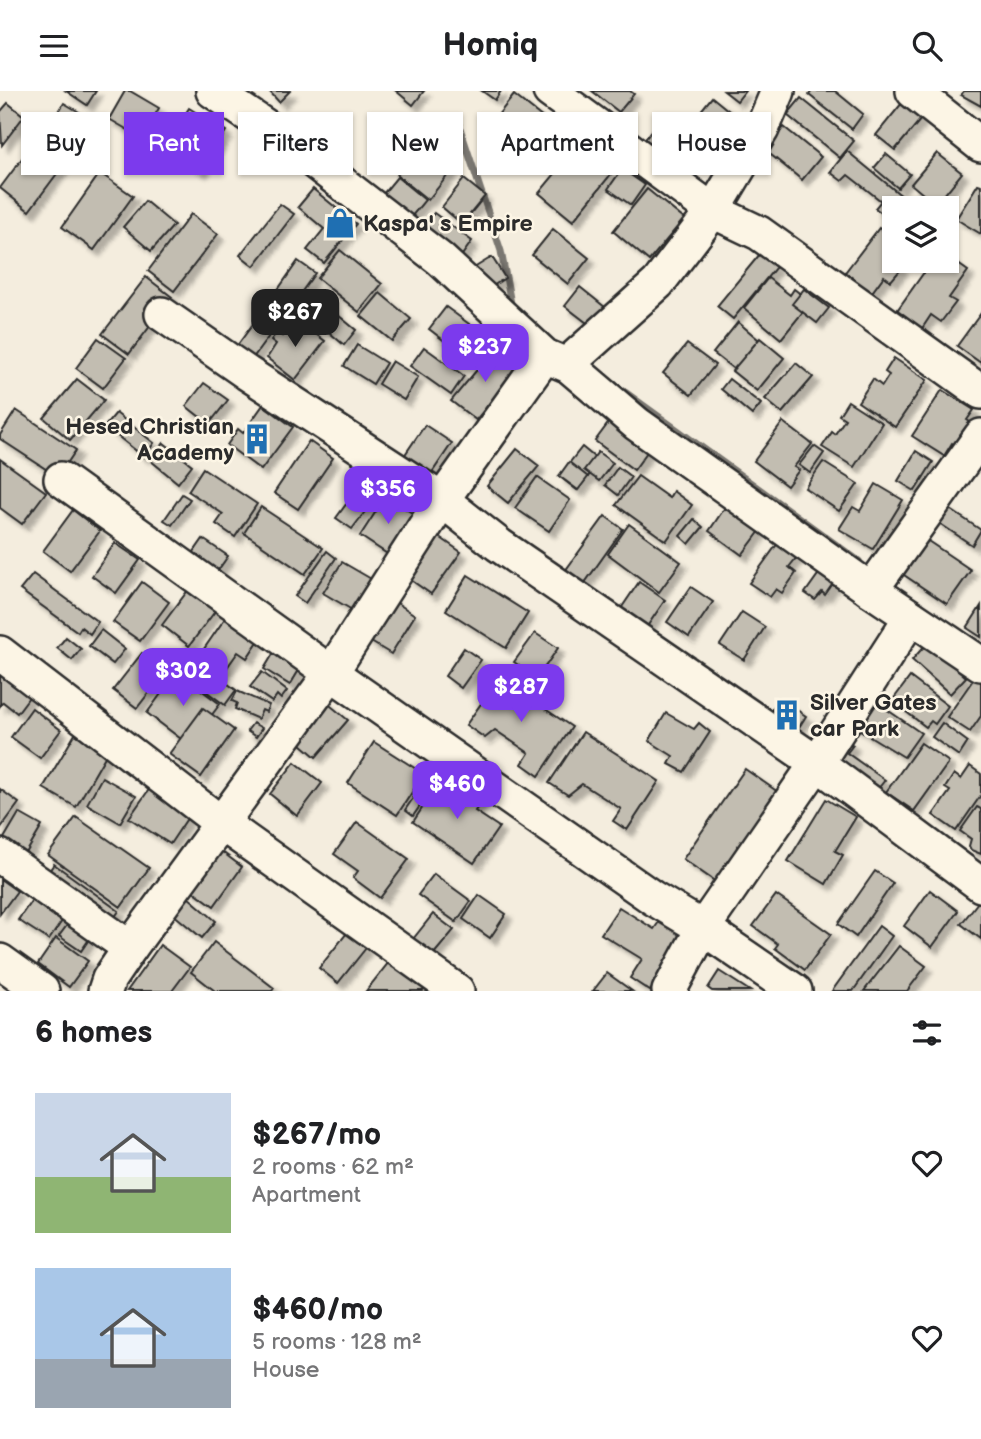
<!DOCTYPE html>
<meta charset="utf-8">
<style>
:root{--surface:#fff;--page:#f6f6f6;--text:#202124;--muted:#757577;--accent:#7c3aed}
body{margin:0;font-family:"Balsamiq Sans",sans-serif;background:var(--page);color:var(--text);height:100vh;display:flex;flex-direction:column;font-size:26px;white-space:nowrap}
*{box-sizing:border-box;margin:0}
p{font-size:23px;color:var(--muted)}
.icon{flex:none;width:38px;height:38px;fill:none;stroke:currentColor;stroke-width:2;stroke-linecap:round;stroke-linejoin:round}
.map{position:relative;height:900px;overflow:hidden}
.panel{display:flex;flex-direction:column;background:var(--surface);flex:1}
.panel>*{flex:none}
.top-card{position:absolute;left:21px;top:21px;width:940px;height:63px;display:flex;gap:14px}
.tools{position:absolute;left:882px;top:105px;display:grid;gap:14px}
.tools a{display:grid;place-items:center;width:77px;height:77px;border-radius:0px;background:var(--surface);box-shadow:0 2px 5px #0004;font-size:35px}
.price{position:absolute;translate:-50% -60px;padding:0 16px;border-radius:14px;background:var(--accent);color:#fff;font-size:23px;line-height:46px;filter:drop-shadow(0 2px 4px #0008)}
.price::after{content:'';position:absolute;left:50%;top:42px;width:21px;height:16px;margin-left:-10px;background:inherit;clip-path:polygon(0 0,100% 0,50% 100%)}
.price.active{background:#222;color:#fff}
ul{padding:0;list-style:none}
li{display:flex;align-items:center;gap:21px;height:175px;padding:0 35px}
li span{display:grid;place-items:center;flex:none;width:196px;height:140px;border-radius:0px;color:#555}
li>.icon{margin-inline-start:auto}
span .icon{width:84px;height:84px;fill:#fffc;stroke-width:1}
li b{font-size:30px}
h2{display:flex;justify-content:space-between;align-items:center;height:84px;padding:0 35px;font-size:30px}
.pill{padding:0 24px;border-radius:0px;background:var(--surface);box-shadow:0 2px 5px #0004;font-size:24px;line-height:63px}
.pill.active{background:var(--accent);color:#fff}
header{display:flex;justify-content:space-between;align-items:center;height:91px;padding:0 35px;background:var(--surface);font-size:32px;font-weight:800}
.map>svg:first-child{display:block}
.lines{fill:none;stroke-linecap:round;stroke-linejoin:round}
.stream{stroke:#7a7771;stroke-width:7}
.building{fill:#c2bdb1;stroke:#2b2b2b;stroke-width:2;filter:url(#shadow)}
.minor-casing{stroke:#2b2b2b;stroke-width:38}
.minor{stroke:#fcf5e5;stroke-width:33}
.labels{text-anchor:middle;stroke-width:5;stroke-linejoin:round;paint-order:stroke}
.poi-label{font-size:23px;font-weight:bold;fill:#2b2b2b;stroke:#fcf5e5;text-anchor:start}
</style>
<header><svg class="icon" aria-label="menu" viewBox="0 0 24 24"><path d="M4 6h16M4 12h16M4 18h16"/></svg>Homiq<svg class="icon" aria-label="search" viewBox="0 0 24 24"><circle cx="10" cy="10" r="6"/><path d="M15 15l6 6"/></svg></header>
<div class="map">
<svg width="981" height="900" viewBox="0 0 981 900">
<defs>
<filter id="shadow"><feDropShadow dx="6" dy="6" stdDeviation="2" flood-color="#0004"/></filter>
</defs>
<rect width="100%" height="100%" fill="#f4edde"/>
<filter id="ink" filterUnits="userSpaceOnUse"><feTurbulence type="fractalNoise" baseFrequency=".0143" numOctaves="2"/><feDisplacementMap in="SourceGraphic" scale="14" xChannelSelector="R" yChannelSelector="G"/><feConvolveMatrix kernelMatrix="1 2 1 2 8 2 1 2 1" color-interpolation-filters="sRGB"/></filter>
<g filter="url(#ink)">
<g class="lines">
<g class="stream">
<polyline points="458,31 501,160 512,218"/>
<polyline points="614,293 859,470"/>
</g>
</g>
<g class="building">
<polygon points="66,0 96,0 87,14"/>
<polygon points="125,0 130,0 159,17 142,47 109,28"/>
<polygon points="269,0 290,0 279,11"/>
<polygon points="396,0 424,0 413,14"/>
<polygon points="482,0 501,0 495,9"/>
<polygon points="592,0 630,0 634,3 619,21"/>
<polygon points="724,0 745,0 737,10"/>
<polygon points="812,0 835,0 863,23 852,38 809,4"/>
<polygon points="964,0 981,0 981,15 961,4"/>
<polygon points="514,4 558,39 537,66 493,30"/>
<polygon points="712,6 740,29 710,66 682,43"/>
<polygon points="801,7 854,50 840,67 787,24"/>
<polygon points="8,12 24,25 2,54 0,21"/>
<polygon points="64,12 96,31 81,54 50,35"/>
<polygon points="902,12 921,28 895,59 876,44"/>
<polygon points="189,17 226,40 201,80 164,56"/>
<polygon points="657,33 679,50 665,69 643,51"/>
<polygon points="784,36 821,66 802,89 765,59"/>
<polygon points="32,54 62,76 29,120 0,97"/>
<polygon points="421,54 452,79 428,109 397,84"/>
<polygon points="578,55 612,82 573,130 539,102"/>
<polygon points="847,60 903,106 887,126 875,117 881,110 848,84 842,90 830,81"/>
<polygon points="937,62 962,82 936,114 911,93"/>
<polygon points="886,63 910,83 898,97 874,77"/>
<polygon points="622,78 645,94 631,114 608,98"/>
<polygon points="100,82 133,105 94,159 62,136"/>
<polygon points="397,86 425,109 407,131 378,109"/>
<polygon points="464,88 485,105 462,133 442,116"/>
<polygon points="978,93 981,94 981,143 956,128"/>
<polygon points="313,98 356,133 324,172 307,159 324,138 298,116"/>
<polygon points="647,98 684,128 649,170 613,140"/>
<polygon points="145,110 174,134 151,160 123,136"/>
<polygon points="280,113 294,123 254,175 240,164"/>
<polygon points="434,122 472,150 460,167 422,139"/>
<polygon points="191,123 218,143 174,200 148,180"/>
<polygon points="879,137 894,149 894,170 902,177 891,190 884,185 870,204 843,184"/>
<polygon points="553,138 589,167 568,193 532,164"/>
<polygon points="340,159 382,193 359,221 317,187"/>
<polygon points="760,163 776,176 733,228 717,215"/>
<polygon points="947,165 968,180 949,207 956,211 941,231 931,224 919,242 891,228 932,170 947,170"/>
<polygon points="492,166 505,187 482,202 469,180"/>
<polygon points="298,170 315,182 273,241 256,230"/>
<polygon points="146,186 172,206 129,263 102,243"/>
<polygon points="768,187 790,204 794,198 811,211 781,248 744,217"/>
<polygon points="580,196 606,217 591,235 565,215"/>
<polygon points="804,198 829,217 817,232 792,213"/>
<polygon points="380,202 411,228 392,250 361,225"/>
<polygon points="315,205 356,239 344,254 303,219"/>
<polygon points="446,216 480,241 463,264 429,238"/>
<polygon points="981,222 981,272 957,255"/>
<polygon points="296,228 325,250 295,289 267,267 276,253 271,249 277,241 282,245"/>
<polygon points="738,231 759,249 735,279 713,262"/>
<polygon points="253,233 269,245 247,275 231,263"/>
<polygon points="496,240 517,258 512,263 491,245"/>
<polygon points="98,247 126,267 103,297 76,277"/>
<polygon points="760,247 784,267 757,300 732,280"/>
<polygon points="687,253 715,274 691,304 663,282"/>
<polygon points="357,254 386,272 373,293 344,275"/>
<polygon points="424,256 464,285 451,304 410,275"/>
<polygon points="495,257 519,276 476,329 451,310"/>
<polygon points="894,267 927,289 895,336 858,311 873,288 882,295 889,284 885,281"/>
<polygon points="392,270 418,286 404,309 378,293"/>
<polygon points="796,272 813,286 782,322 765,308"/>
<polygon points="77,288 104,309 70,349 44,327"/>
<polygon points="729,288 761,313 752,324 721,298"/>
<polygon points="204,292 228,309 209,333 186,315"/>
<polygon points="942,299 974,319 967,329 973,333 959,356 952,352 944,365 912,345"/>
<polygon points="848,310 882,332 854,376 822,356 832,341 835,343 845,328 839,324"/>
<polygon points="263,314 293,336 261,379 227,354 238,338 243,342"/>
<polygon points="16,319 76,359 58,386 0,348 0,344"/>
<polygon points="116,322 154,352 144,366 105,335"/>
<polygon points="613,326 652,354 634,379 595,350"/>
<polygon points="783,331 812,353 794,376 799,379 787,395 754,370"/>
<polygon points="425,334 452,352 431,383 404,365"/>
<polygon points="309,350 333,367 298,418 274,402"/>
<polygon points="164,352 192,374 178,392 150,369"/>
<polygon points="814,355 824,362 810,382 799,374"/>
<polygon points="582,356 600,371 577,399 559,385"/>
<polygon points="517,358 539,375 508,412 487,395"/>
<polygon points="916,360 933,371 915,400 898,390"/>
<polygon points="598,361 613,372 599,390 584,379"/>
<polygon points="0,368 46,401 22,433 0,417"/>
<polygon points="569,371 588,386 578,399 559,385"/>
<polygon points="823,371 858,393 839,420 805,397"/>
<polygon points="618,376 631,386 618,404 605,394"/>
<polygon points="203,377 257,413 235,446 216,433 223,423 188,400"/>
<polygon points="638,385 669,407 673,400 692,414 666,450 616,414"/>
<polygon points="366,386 382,398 352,438 336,427"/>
<polygon points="537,386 570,409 549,440 515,417"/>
<polygon points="876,393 903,409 873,458 839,438 853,416 860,420"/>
<polygon points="182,403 190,408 172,434 164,429"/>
<polygon points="386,405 415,424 389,464 360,445"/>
<polygon points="726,415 760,440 742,464 709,440"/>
<polygon points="945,415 981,439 972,454 936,430"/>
<polygon points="261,416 323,457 305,483 244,442"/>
<polygon points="73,419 100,440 70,480 43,460"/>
<polygon points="605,425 623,438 584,493 565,480"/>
<polygon points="694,428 703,436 689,453 680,445"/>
<polygon points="629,433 681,471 659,501 608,463"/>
<polygon points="438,445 461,461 431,503 408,487"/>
<polygon points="203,448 228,465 214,485 189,468"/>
<polygon points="925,448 971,479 947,513 901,482"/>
<polygon points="115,452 140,469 116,502 92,485"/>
<polygon points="778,452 797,466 789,476 796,482 782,502 776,498 770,506 749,492"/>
<polygon points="327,460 336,467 305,512 295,505"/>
<polygon points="342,471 373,489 354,520 323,502"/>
<polygon points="820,481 834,491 825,504 822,501 815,509 805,502"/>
<polygon points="33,483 98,531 90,543 81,536 78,541 20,499"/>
<polygon points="468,484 528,522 506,557 446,519"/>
<polygon points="142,491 169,511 140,550 113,531"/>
<polygon points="639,491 665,509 646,537 620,519"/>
<polygon points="691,496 713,511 689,546 667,531"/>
<polygon points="189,498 216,519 189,555 162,534"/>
<polygon points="391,508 415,524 391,563 366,548"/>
<polygon points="981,515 981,546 967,537"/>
<polygon points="742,521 765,536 744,569 720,554"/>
<polygon points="228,523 261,546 247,567 238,561 221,585 197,568"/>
<polygon points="101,539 125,558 113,573 89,555"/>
<polygon points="535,542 558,557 537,587 514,571"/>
<polygon points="66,546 81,558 72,569 57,557"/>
<polygon points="928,551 966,586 950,603 912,569"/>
<polygon points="464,557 481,569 461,597 445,585"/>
<polygon points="276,558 302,574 290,594 264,578"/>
<polygon points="142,562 165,581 137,617 113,599"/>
<polygon points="195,568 236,599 225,614 195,592 201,583 190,575"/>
<polygon points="177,581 220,613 189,654 147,622"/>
<polygon points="262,581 287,600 281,608 277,604 272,611 250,596"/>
<polygon points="0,583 29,606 17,622 3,611 0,615"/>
<polygon points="910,586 948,615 935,633 931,630 926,636 892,610"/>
<polygon points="975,586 981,590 981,625 970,641 947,626"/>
<polygon points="499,587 572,636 539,685 522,673 529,662 495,639 485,647 466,634"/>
<polygon points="237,600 269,614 266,621 262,619 258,628 235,618 237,612 232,610"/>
<polygon points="779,607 806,625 796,641 769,623"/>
<polygon points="873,609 921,642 904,666 855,636"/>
<polygon points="325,610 348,629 316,666 294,647"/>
<polygon points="32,617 61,639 40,667 11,646"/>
<polygon points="203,617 234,639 201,686 169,663"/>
<polygon points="666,622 694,638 699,632 710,641 684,681 669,673 673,665 649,650"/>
<polygon points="253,632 262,637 256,646 247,640"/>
<polygon points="942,632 968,651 959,665 932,646"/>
<polygon points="583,641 659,690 627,739 613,730 621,718 582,693 568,704 549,692"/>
<polygon points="75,643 107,662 76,716 43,697"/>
<polygon points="846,649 853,654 847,662 885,689 877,699 832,667"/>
<polygon points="374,651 424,683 397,724 348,692"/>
<polygon points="921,652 949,671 914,720 886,701"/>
<polygon points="295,671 322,692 297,725 270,703"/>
<polygon points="970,675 981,683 981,704 956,740 933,724 950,700 945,697 954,683 961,688"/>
<polygon points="745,678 778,701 716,791 683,768"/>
<polygon points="429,684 438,689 413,725 405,719"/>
<polygon points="102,686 136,705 120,732 87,713"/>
<polygon points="455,690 483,709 475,720 499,736 474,772 413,731 435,698 445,705"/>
<polygon points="150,697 190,723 170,753 129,727"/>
<polygon points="0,698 19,712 0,738"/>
<polygon points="826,708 856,726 835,760 843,764 826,793 788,770"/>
<polygon points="977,716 981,718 981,763 971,759 969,755 971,748 960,740"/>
<polygon points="19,722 42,735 22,769 0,754"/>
<polygon points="76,726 149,777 121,816 48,764"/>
<polygon points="357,731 409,768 380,807 353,787 358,780 334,763"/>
<polygon points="217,757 242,776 214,815 188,796"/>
<polygon points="54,773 119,820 109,834 44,787"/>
<polygon points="875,780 893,792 856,846 838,833"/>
<polygon points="434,783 471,810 456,831 418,804"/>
<polygon points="0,788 17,800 0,823"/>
<polygon points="930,799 958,820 932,856 904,835"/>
<polygon points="479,804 506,823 490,847 463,828"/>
<polygon points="776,804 831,843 805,879 775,857 778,853 753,835"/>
<polygon points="34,806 64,827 49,849 18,829"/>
<polygon points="188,806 216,830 202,847 173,823"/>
<polygon points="978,811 981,813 981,848 961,833"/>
<polygon points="619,816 654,838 661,828 686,844 650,900 630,887 642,868 601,843"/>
<polygon points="433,823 454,839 433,864 413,848"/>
<polygon points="71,829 92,844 81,860 59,845"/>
<polygon points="879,835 892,845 853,900 832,900"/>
<polygon points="347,842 366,857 338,892 319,877"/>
<polygon points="56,847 88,870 69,896 38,873"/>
<polygon points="214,851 274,897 272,900 215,900 191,881"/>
<polygon points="160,854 190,876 172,900 127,900"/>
<polygon points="899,855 926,875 907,900 864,900"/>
<polygon points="389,871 424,898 423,900 366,900"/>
<polygon points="719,880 750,900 712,900 708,897"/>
<polygon points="607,882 632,900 593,900"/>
</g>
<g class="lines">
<g class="minor-casing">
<g id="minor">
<polyline points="213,0 286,49 440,168 545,265 569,275 637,333 871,499 981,573"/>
<polyline points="550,0 713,120 759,142 981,301"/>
<polyline points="913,0 981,54"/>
<polyline points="162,223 247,282 442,409 499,454 817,672 981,794"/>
<polyline points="569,275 573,268 658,192 713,120 762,38 778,0"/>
<polyline points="61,388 331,582 653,807 703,837 795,900"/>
<polyline points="871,499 981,345"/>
<polyline points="0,562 221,732 457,900"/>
<polyline points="0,765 130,857"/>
<polyline points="0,870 42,900"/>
<polyline points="105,900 109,888 130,857 331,582 442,409 545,265"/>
<polyline points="669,900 703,837 817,672 911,526"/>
</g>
</g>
<use href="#minor" class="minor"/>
</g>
</g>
<defs>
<g id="shop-bare" transform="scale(2.415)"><path d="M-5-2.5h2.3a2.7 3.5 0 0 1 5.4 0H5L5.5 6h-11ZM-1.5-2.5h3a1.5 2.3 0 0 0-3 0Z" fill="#1f6fb2" stroke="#fcf5e5" stroke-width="2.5" paint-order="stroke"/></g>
<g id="building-bare" transform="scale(2.415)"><path d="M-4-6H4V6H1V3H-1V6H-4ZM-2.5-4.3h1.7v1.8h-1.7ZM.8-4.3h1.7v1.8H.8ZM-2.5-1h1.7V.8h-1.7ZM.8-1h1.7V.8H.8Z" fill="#1f6fb2" stroke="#fcf5e5" stroke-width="2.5" paint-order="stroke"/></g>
</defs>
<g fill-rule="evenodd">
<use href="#shop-bare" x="340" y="132"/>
<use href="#building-bare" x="257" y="348"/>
<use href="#building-bare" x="787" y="624"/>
</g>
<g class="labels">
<g class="poi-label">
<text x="363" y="140">Kaspa' s Empire</text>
<text x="234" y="343" text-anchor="end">Hesed Christian<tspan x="234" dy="26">Academy</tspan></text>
<text x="810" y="619">Silver Gates<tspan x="810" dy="26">car Park</tspan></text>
</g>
</g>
</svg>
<div class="tools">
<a><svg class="icon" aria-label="layers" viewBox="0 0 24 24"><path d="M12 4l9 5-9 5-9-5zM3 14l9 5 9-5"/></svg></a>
</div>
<b class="price active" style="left:295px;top:258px">$267</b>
<b class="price" style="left:485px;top:293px">$237</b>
<b class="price" style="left:388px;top:435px">$356</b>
<b class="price" style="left:183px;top:617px">$302</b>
<b class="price" style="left:521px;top:633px">$287</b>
<b class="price" style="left:457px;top:730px">$460</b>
<div class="top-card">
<a class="pill">Buy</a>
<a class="pill active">Rent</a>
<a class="pill">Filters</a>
<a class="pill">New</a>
<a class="pill">Apartment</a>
<a class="pill">House</a>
</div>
</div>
<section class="panel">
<h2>6 homes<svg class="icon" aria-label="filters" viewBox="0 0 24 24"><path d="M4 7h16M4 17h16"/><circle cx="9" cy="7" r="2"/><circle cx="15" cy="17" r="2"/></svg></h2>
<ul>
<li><span style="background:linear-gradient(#c9d6e8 60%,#8fb573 0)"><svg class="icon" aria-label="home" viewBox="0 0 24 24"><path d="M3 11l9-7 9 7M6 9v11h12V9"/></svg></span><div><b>$267/mo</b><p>2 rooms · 62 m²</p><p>Apartment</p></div><svg class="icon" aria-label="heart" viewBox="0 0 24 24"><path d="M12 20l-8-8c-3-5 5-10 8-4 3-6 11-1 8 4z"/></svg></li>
<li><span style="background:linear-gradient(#a9c7e8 65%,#9aa5b1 0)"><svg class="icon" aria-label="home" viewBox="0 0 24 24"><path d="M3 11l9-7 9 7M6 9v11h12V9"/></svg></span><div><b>$460/mo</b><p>5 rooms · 128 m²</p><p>House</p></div><svg class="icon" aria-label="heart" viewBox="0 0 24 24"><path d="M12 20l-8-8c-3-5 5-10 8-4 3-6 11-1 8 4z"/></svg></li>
</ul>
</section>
